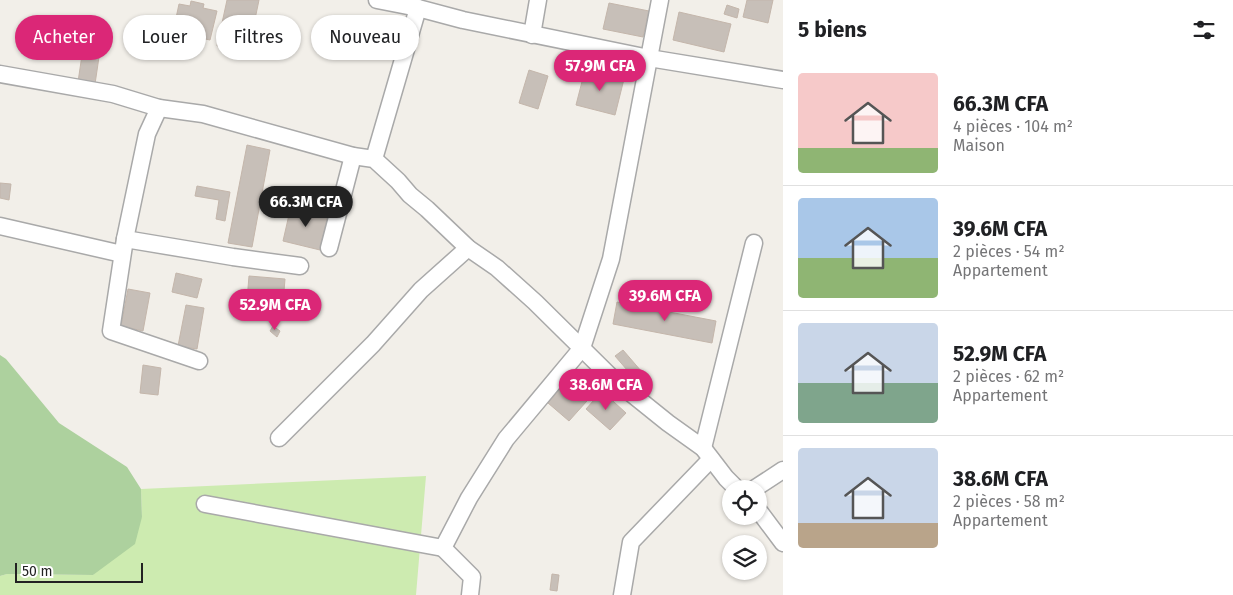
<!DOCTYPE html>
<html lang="fr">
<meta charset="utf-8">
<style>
:root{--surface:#fff;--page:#f2f2f2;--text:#202124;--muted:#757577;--line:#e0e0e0;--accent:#db2777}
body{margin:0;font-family:"Fira Sans",sans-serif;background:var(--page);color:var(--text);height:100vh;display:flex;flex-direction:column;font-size:19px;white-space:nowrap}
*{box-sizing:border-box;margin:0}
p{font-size:16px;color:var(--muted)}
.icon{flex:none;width:28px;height:28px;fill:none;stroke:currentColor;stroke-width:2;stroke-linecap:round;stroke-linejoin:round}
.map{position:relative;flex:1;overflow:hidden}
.side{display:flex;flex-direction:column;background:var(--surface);width:450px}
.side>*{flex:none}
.guide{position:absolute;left:15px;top:15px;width:475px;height:45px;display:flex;gap:10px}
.fabs{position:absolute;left:722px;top:480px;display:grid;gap:10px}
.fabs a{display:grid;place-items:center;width:45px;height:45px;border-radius:50%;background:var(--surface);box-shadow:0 1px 4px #0004;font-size:25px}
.scale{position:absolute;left:15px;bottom:12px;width:128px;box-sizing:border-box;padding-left:5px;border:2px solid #222;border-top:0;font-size:14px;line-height:18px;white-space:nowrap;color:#222;-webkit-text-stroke:4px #fff;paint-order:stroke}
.price{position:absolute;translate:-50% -42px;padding:0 11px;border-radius:18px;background:var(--accent);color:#fff;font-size:16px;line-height:32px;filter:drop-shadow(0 1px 2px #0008)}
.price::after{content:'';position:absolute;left:50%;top:30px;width:15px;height:11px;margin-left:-8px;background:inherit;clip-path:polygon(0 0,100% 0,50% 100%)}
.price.active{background:#222;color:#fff}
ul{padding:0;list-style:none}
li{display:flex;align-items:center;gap:15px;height:125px;padding:0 15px}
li+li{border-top:1px solid var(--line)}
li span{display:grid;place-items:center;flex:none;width:140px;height:100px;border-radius:5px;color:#555}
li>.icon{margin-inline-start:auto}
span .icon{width:60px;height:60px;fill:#fffc;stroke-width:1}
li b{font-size:21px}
h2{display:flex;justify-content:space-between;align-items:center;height:60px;padding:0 15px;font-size:21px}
.chip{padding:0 18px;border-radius:22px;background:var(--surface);box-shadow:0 1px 4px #0004;font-size:18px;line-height:45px}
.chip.active{background:var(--accent);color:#fff}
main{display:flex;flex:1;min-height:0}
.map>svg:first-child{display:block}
.grass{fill:#cdebb0}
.forest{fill:#add19e}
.building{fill:#c7bfb8;stroke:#c4b6ab}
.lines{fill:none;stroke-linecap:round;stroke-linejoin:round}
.minor-casing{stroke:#a9a9a9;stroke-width:19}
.minor{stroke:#fff;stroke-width:16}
</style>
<main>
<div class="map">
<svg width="783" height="595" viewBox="0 0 783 595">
<rect width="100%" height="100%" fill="#f2efe9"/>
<polygon class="grass" points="426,476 416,595 0,595 0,576 7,574 93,575 142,517 141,489"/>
<polygon class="forest" points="0,355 6,359 59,423 127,467 141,489 142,517 135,544 93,575 7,574 0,576"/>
<g class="building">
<polygon points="227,0 259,0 248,53 217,46"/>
<polygon points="747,0 773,0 768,23 743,17"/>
<polygon points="191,1 204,4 203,8 217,11 210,40 173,32 179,4 190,6"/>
<polygon points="609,3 649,11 643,37 603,29"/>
<polygon points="727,5 739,9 737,18 724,14"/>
<polygon points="679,12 731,24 724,52 673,40"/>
<polygon points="82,55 99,57 95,84 78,82"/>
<polygon points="529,70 548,76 538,109 519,103"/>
<polygon points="585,70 624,79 615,115 576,105"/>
<polygon points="247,145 270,150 252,247 228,243"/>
<polygon points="0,183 11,184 9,200 0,198"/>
<polygon points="197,186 230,192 225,221 216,219 219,200 195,196"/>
<polygon points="291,206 328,215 320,250 283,241"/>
<polygon points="176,273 202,279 197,298 172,292"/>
<polygon points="249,276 285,279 282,315 246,312"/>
<polygon points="128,289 150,293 143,331 121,326"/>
<polygon points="315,297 321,303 315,309 308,303"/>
<polygon points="617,302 716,321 712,343 613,324"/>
<polygon points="186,305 204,308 197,349 178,346"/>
<polygon points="273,326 280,331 277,337 270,331"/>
<polygon points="623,350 648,379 640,385 615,356"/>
<polygon points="143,365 161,368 158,395 140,393"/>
<polygon points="574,373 595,392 569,421 548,403"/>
<polygon points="602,391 626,413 610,430 586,409"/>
<polygon points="552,574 559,575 557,591 550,590"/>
</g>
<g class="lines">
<g class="minor-casing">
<g id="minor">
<polyline points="377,0 418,8 463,20 649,58 783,80"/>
<polyline points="532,35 538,0"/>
<polyline points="0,74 113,94 159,108 203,114 353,156 374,159 398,181 410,195 427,209 468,248 497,268 535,302 612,378 668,423 703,448 726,478 737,489"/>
<polyline points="159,108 147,134 125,239 111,331 199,361"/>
<polyline points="374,159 418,8"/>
<polyline points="0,226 122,254"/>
<polyline points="125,239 233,257 300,266"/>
<polyline points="329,248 353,156"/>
<polyline points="279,438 373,344 421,290 468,248"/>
<polyline points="703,448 754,243"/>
<polyline points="754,489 783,470"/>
<polyline points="205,504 443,548 469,498 506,439 582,348 611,259 660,0"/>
<polyline points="759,511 783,543"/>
<polyline points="443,548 472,577 470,595"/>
<polyline points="622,595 631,542 711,459"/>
</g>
</g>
<use href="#minor" class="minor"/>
</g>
</svg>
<div class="fabs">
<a><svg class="icon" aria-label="locate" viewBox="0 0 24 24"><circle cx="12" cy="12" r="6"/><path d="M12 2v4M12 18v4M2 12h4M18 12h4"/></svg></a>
<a><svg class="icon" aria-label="layers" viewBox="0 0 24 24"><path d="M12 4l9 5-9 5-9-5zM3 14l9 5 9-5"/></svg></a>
</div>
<div class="scale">50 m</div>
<b class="price" style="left:600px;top:92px">57.9M CFA</b>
<b class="price active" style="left:306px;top:228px">66.3M CFA</b>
<b class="price" style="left:665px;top:322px">39.6M CFA</b>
<b class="price" style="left:275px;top:331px">52.9M CFA</b>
<b class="price" style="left:606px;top:411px">38.6M CFA</b>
<div class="guide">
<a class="chip active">Acheter</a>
<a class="chip">Louer</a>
<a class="chip">Filtres</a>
<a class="chip">Nouveau</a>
</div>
</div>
<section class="side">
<h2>5 biens<svg class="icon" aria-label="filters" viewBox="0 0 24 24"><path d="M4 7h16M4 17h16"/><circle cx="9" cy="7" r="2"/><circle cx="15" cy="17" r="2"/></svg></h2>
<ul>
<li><span style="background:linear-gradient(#f6c9c9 75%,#8fb573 0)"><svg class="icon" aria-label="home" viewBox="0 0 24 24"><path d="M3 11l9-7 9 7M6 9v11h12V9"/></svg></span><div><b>66.3M CFA</b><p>4 pièces · 104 m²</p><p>Maison</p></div></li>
<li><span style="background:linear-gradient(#a9c7e8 60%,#8fb573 0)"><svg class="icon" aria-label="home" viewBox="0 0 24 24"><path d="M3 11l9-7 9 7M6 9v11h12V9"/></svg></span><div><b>39.6M CFA</b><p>2 pièces · 54 m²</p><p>Appartement</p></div></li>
<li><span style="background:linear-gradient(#c9d6e8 60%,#7fa58c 0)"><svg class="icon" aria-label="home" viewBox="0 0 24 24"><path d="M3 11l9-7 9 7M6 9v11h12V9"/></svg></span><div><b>52.9M CFA</b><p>2 pièces · 62 m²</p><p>Appartement</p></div></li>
<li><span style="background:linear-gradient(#c9d6e8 75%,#b9a48a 0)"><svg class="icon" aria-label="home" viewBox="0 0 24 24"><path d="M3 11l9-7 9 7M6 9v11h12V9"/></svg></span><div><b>38.6M CFA</b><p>2 pièces · 58 m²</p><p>Appartement</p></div></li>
</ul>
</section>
</main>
